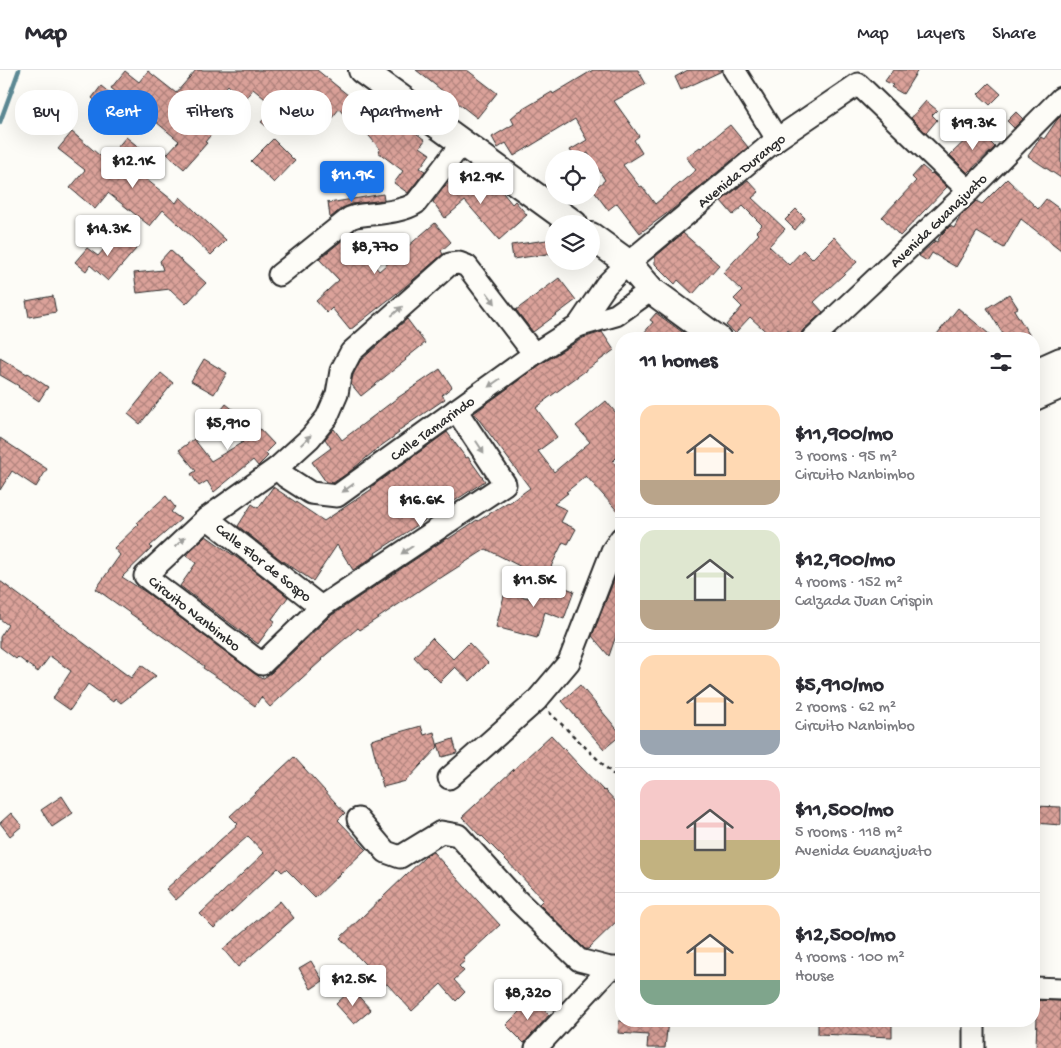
<!DOCTYPE html>
<meta charset="utf-8">
<style>
:root{--surface:#fff;--page:#f7f7f7;--text:#2b2b33;--muted:#7c7c81;--line:#e1e1e2;--accent:#1a73e8}
body{margin:0;font-family:"Gochi Hand",sans-serif;background:var(--page);color:var(--text);height:100vh;display:flex;flex-direction:column;font-size:19px;white-space:nowrap}
*{box-sizing:border-box;margin:0}
p{font-size:16px;color:var(--muted)}
.icon{flex:none;width:28px;height:28px;fill:none;stroke:currentColor;stroke-width:2;stroke-linecap:round;stroke-linejoin:round}
.map{position:relative;flex:1;overflow:hidden}
.drawer{position:absolute;left:615px;top:262px;width:425px;height:695px;display:flex;flex-direction:column;background:var(--surface);border-radius:20px;box-shadow:0 5px 20px #0002}
.drawer>*{flex:none}
.hud{position:absolute;left:15px;top:20px;width:475px;height:45px;display:flex;gap:10px}
.buttons{position:absolute;left:545px;top:80px;display:grid;gap:10px}
.buttons a{display:grid;place-items:center;width:55px;height:55px;border-radius:50%;background:var(--surface);box-shadow:0 5px 20px #0002;font-size:25px}
.price{position:absolute;translate:-50% -42px;padding:0 11px;border-radius:5px;background:#fff;color:#222;font-size:16px;line-height:32px;filter:drop-shadow(0 1px 2px #0008)}
.price::after{content:'';position:absolute;left:50%;top:30px;width:15px;height:11px;margin-left:-8px;background:inherit;clip-path:polygon(0 0,100% 0,50% 100%)}
.price.active{background:var(--accent);color:#fff}
ul{padding:0;list-style:none}
li{display:flex;align-items:center;gap:15px;height:125px;padding:0 25px}
li+li{border-top:1px solid var(--line)}
li span{display:grid;place-items:center;flex:none;width:140px;height:100px;border-radius:15px;color:#555}
li>.icon{margin-inline-start:auto}
span .icon{width:60px;height:60px;fill:#fffc;stroke-width:1}
li b{font-size:21px}
h2{display:flex;justify-content:space-between;align-items:center;height:60px;padding:0 25px;font-size:21px}
.chip{padding:0 18px;border-radius:20px;background:var(--surface);box-shadow:0 5px 20px #0002;font-size:18px;line-height:45px}
.chip.active{background:var(--accent);color:#fff}
header{display:flex;align-items:center;gap:30px;box-sizing:border-box;height:70px;padding:0 25px;background:var(--surface);border-bottom:1px solid var(--line)}
header strong{font-size:24px}
nav{display:flex;gap:28px;margin-inline-start:auto;font-size:18px}
.map>svg:first-child{display:block}
.lines{fill:none;stroke-linecap:round;stroke-linejoin:round}
.stream{stroke:#5c8994;stroke-width:4.5}
.building{fill:url(#building-cross-hatch);stroke:#2b2b2b}
.minor-casing{stroke:#2b2b2b;stroke-width:25}
.major-casing{stroke:#2b2b2b;stroke-width:30}
.path{stroke:#2b2b2b;stroke-width:2.5;stroke-dasharray:4 4;stroke-linecap:butt}
.minor{stroke:#fdfcf7;stroke-width:21}
.major{stroke:#fdfcf7;stroke-width:26}
.oneway{fill:#9e9e9b}
.labels{text-anchor:middle;stroke-width:4.5;stroke-linejoin:round;paint-order:stroke}
.street-label{font-size:15px;fill:#2b2b2b;stroke:#fdfcf7}
</style>
<header>
<strong>Map</strong>
<nav><a>Map</a><a>Layers</a><a>Share</a></nav>
</header>
<div class="map">
<svg width="1061" height="978" viewBox="0 0 1061 978">
<defs>
<pattern id="building-cross-hatch" width="8" height="8" patternUnits="userSpaceOnUse" patternTransform="scale(1.25)"><rect width="8" height="8" fill="#dba29a"/><path d="M0 0l8 8M0 8l8-8" fill="none" stroke="#b2847e"/></pattern>
</defs>
<rect width="100%" height="100%" fill="#fdfcf7"/>
<filter id="ink" filterUnits="userSpaceOnUse"><feTurbulence type="fractalNoise" baseFrequency=".02" numOctaves="2"/><feDisplacementMap in="SourceGraphic" scale="10" xChannelSelector="R" yChannelSelector="G"/><feConvolveMatrix kernelMatrix="1 2 1 2 8 2 1 2 1" color-interpolation-filters="sRGB"/></filter>
<g filter="url(#ink)">
<g class="lines">
<polyline class="stream" points="0,52 19,0"/>
</g>
<g class="building">
<polygon points="196,0 317,0 354,30 363,23 394,58 399,50 425,70 420,77 430,84 420,98 425,101 408,123 394,113 403,101 378,82 380,79 354,48 350,52 339,39 328,53 298,29 271,60 261,52 275,37 253,19 244,30 228,15 209,37 224,49 205,72 207,73 184,99 167,84 179,71 138,37 137,39 111,18 125,1 139,12 148,1 176,23"/>
<polygon points="416,0 467,0 497,23 477,48"/>
<polygon points="593,0 638,0 646,14 614,31 639,66 634,70 642,83 623,95 640,117 642,116 655,134 696,100 686,87 700,77 701,78 730,55 748,77 673,139 640,163 617,133 608,140 593,120 605,110 588,83 578,89 575,89 570,80 587,70 575,49 514,86 506,73 498,78 492,67 514,54 511,48 518,42 552,22 553,24"/>
<polygon points="688,0 722,0 722,1 681,20 675,7"/>
<polygon points="893,0 918,0 903,24 891,17 893,15 885,11"/>
<polygon points="989,13 1001,24 990,35 978,24"/>
<polygon points="101,16 111,24 101,36 92,28"/>
<polygon points="926,31 937,40 932,45 937,50 926,63 911,48"/>
<polygon points="1016,42 1023,49 1014,58 1007,51"/>
<polygon points="1061,46 1061,108 1028,86 1041,67 1044,69 1057,50"/>
<polygon points="977,59 995,77 968,103 950,85"/>
<polygon points="72,62 106,91 126,67 145,82 132,98 176,133 180,127 226,170 211,185 163,140 150,156 108,123 95,139 70,118 85,100 58,79"/>
<polygon points="273,69 295,91 274,113 251,91"/>
<polygon points="922,96 931,104 932,103 947,117 900,166 882,147 916,111 912,107"/>
<polygon points="462,102 478,122 485,116 492,124 499,118 512,134 515,131 527,145 499,170 465,131 445,148 433,132 445,116"/>
<polygon points="1007,109 1038,139 1046,129 1061,140 1061,180 1021,149 1004,178 977,162 956,197 932,183 927,191 919,186 935,171 937,172 941,165 950,156 954,158 961,145 976,131 982,134"/>
<polygon points="748,110 759,122 752,128 785,159 769,176 789,195 803,180 812,189 834,167 857,192 814,232 823,242 803,260 800,265 800,269 798,269 788,260 780,269 774,269 750,247 735,263 726,255 742,237 734,229 742,221 723,203 759,164 756,161 762,155 743,136 733,145 721,131"/>
<polygon points="383,124 384,130 352,134 342,138 330,148 328,131 329,133"/>
<polygon points="796,139 805,148 795,160 785,150"/>
<polygon points="435,153 451,172 441,181 443,184 406,216 350,260 332,238 327,243 316,231 339,210 319,189 354,161 356,163 351,168 379,201"/>
<polygon points="118,163 136,179 108,211 90,195 86,201 75,192 87,178 98,186"/>
<polygon points="683,163 719,195 693,224 678,210 675,214 655,194 655,187"/>
<polygon points="554,169 554,183 513,189 511,175"/>
<polygon points="170,180 206,213 186,234 170,219 137,223 134,203 163,200 160,191"/>
<polygon points="559,208 576,230 533,262 516,240"/>
<polygon points="1009,224 1018,238 1014,240 1032,269 1006,269 987,238"/>
<polygon points="53,226 56,242 29,247 26,231"/>
<polygon points="958,238 995,269 933,269"/>
<polygon points="656,243 692,269 639,269 653,252 650,250"/>
<polygon points="407,249 425,273 405,289 406,290 361,326 351,314 353,305 360,291"/>
<polygon points="602,262 614,280 544,331 545,331 536,338 557,367 538,381 554,402 590,372 576,356 606,331 621,349 621,383 613,391 621,400 621,445 586,406 566,422 568,423 554,434 567,440 561,452 576,459 568,474 563,472 545,509 486,479 439,509 438,508 360,560 358,558 321,589 322,590 270,637 261,627 255,636 229,617 230,616 203,598 204,596 96,519 120,485 114,478 139,454 137,452 166,426 175,437 171,442 181,449 150,476 152,478 122,507 147,523 262,609 271,603 329,547 447,468 448,469 477,450 478,451 508,432 509,433 530,418 474,343 541,294 583,268"/>
<polygon points="0,288 27,304 27,303 48,317 39,331 18,317 19,316 0,305"/>
<polygon points="204,289 227,303 214,324 191,311"/>
<polygon points="440,299 452,317 442,325 445,329 398,361 399,363 378,378 348,403 333,413 326,412 312,392 331,378 325,369 332,361 334,359 342,370 396,329"/>
<polygon points="161,303 173,313 140,354 128,344"/>
<polygon points="226,334 257,358 258,357 274,374 265,383 268,386 258,396 253,390 214,422 207,411 199,416 191,404 196,401 179,380 194,369 211,391 243,372 214,349"/>
<polygon points="447,362 466,388 468,387 485,411 375,483 376,485 353,500 337,475 313,511 281,490 238,456 252,434 258,438 273,417 324,451 372,419 371,417"/>
<polygon points="0,368 47,399 36,417 12,401 0,420"/>
<polygon points="206,466 250,497 288,527 272,549 275,551 258,574 180,516 196,493 186,486 190,481"/>
<polygon points="621,492 621,551 609,586 592,566"/>
<polygon points="538,508 574,521 564,549 545,542 537,568 496,557 505,522 528,528"/>
<polygon points="0,511 131,608 141,595 156,606 121,633 115,628 113,632 88,614 70,640 53,628 71,601 50,586 38,602 18,587 16,589 0,577 0,567 8,555 0,549"/>
<polygon points="432,568 453,589 469,573 488,593 470,611 455,597 440,612 425,597 424,598 414,587"/>
<polygon points="580,615 621,664 621,665 604,679 562,631"/>
<polygon points="421,656 424,665 434,662 438,677 406,711 383,717 371,670"/>
<polygon points="551,665 578,694 604,721 605,720 621,737 621,847 588,879 585,879 539,834 543,830 507,791 482,766 481,767 462,747"/>
<polygon points="453,669 457,683 442,687 438,674"/>
<polygon points="294,687 345,743 338,750 366,779 315,828 286,799 282,802 278,798 214,858 200,844 264,783 248,766 176,830 166,819 238,754 230,746"/>
<polygon points="62,726 73,743 52,757 41,740"/>
<polygon points="1035,736 1061,737 1061,755 1034,753"/>
<polygon points="11,743 22,756 10,766 0,753"/>
<polygon points="433,782 500,855 463,889 465,891 459,896 464,901 454,910 465,922 456,931 441,914 412,941 387,914 385,915 340,868 427,785"/>
<polygon points="280,831 294,848 238,897 223,879"/>
<polygon points="311,891 323,911 311,919 299,898"/>
<polygon points="352,919 371,940 354,954 336,934"/>
<polygon points="532,929 549,945 524,973 506,955"/>
<polygon points="1034,930 1061,931 1061,978 1036,978 1037,945 1034,945"/>
<polygon points="619,951 668,951 665,978 647,978 648,965 618,963"/>
<polygon points="818,951 892,951 892,967 818,964"/>
</g>
<g class="lines">
<g class="minor-casing">
<g id="minor">
<polyline points="734,0 777,69"/>
<path d="M 279,205 L 350,148 L 356,146 C 374,143 401,143 416,133 L 462,73"/>
<polyline points="578,256 606,215 628,193 777,69 858,14 969,121"/>
<polyline points="812,269 969,121 1061,28"/>
<polyline points="456,340 505,414 321,537 262,594 145,506 207,448 277,398 310,368 327,347 337,324 341,301 351,282 450,194 459,193 467,196 534,284"/>
<polyline points="277,398 286,407 311,423 337,426 534,284 578,256 616,245 651,220"/>
<polyline points="207,448 321,537"/>
<polyline points="449,708 536,631 569,592 612,481 621,468"/>
<polyline points="358,749 386,782 400,787 441,762 458,765 515,828 579,890 610,898 621,898"/>
<polyline points="1034,918 1061,919"/>
<polyline points="536,978 610,898"/>
<polyline points="974,978 974,951"/>
</g>
</g>
<g class="major-casing">
<g id="major">
<polyline points="362,0 574,154"/>
<polyline points="591,166 628,193 651,220 718,269"/>
<polyline points="1034,303 1061,291"/>
<polyline points="1034,327 1061,315"/>
</g>
</g>
<polyline class="path" points="549,642 621,712"/>
<use href="#minor" class="minor"/>
<use href="#major" class="major"/>
</g>
<defs><path id="oneway-solid" d="M-6-.8H1V-3.2L6.5 0L1 3.2V.8H-6Z" transform="scale(1.25)"/></defs>
<g class="oneway">
<use href="#oneway-solid" transform="translate(491 228) rotate(53)"/>
<use href="#oneway-solid" transform="translate(397 241) rotate(-41)"/>
<use href="#oneway-solid" transform="translate(494 313) rotate(145)"/>
<use href="#oneway-solid" transform="translate(306 370) rotate(-45)"/>
<use href="#oneway-solid" transform="translate(480 377) rotate(57)"/>
<use href="#oneway-solid" transform="translate(348 418) rotate(144)"/>
<use href="#oneway-solid" transform="translate(180 472) rotate(-43)"/>
<use href="#oneway-solid" transform="translate(407 480) rotate(146)"/>
</g>
</g>
<g class="labels">
<g class="street-label">
<text transform="translate(741 100) rotate(-39)" y="5">Avenida Durango</text>
<text transform="translate(938 150) rotate(-44)" y="5">Avenida Guanajuato</text>
<text transform="translate(432 358) rotate(-36)" y="5">Calle Tamarindo</text>
<text transform="translate(264 492) rotate(38)" y="5">Calle Flor de Sospo</text>
<text transform="translate(195 543) rotate(38)" y="5">Circuito Nanbimbo</text>
</g>
</g>
</svg>
<div class="buttons">
<a><svg class="icon" aria-label="locate" viewBox="0 0 24 24"><circle cx="12" cy="12" r="6"/><path d="M12 2v4M12 18v4M2 12h4M18 12h4"/></svg></a>
<a><svg class="icon" aria-label="layers" viewBox="0 0 24 24"><path d="M12 4l9 5-9 5-9-5zM3 14l9 5 9-5"/></svg></a>
</div>
<b class="price" style="left:973px;top:81px">$19.3K</b>
<b class="price" style="left:133px;top:119px">$12.1K</b>
<b class="price active" style="left:352px;top:133px">$11.9K</b>
<b class="price" style="left:481px;top:135px">$12.9K</b>
<b class="price" style="left:108px;top:187px">$14.3K</b>
<b class="price" style="left:375px;top:205px">$8,770</b>
<b class="price" style="left:228px;top:381px">$5,910</b>
<b class="price" style="left:421px;top:458px">$16.6K</b>
<b class="price" style="left:534px;top:538px">$11.5K</b>
<b class="price" style="left:353px;top:937px">$12.5K</b>
<b class="price" style="left:528px;top:951px">$8,320</b>
<div class="hud">
<a class="chip">Buy</a>
<a class="chip active">Rent</a>
<a class="chip">Filters</a>
<a class="chip">New</a>
<a class="chip">Apartment</a>
</div>
<section class="drawer">
<h2>11 homes<svg class="icon" aria-label="filters" viewBox="0 0 24 24"><path d="M4 7h16M4 17h16"/><circle cx="9" cy="7" r="2"/><circle cx="15" cy="17" r="2"/></svg></h2>
<ul>
<li><span style="background:linear-gradient(#ffd9b3 75%,#b9a48a 0)"><svg class="icon" aria-label="home" viewBox="0 0 24 24"><path d="M3 11l9-7 9 7M6 9v11h12V9"/></svg></span><div><b>$11,900/mo</b><p>3 rooms · 95 m²</p><p>Circuito Nanbimbo</p></div></li>
<li><span style="background:linear-gradient(#dfe7d0 70%,#b9a48a 0)"><svg class="icon" aria-label="home" viewBox="0 0 24 24"><path d="M3 11l9-7 9 7M6 9v11h12V9"/></svg></span><div><b>$12,900/mo</b><p>4 rooms · 152 m²</p><p>Calzada Juan Crispin</p></div></li>
<li><span style="background:linear-gradient(#ffd9b3 75%,#9aa5b1 0)"><svg class="icon" aria-label="home" viewBox="0 0 24 24"><path d="M3 11l9-7 9 7M6 9v11h12V9"/></svg></span><div><b>$5,910/mo</b><p>2 rooms · 62 m²</p><p>Circuito Nanbimbo</p></div></li>
<li><span style="background:linear-gradient(#f6c9c9 60%,#c2b280 0)"><svg class="icon" aria-label="home" viewBox="0 0 24 24"><path d="M3 11l9-7 9 7M6 9v11h12V9"/></svg></span><div><b>$11,500/mo</b><p>5 rooms · 118 m²</p><p>Avenida Guanajuato</p></div></li>
<li><span style="background:linear-gradient(#ffd9b3 75%,#7fa58c 0)"><svg class="icon" aria-label="home" viewBox="0 0 24 24"><path d="M3 11l9-7 9 7M6 9v11h12V9"/></svg></span><div><b>$12,500/mo</b><p>4 rooms · 100 m²</p><p>House</p></div></li>
</ul>
</section>
</div>
